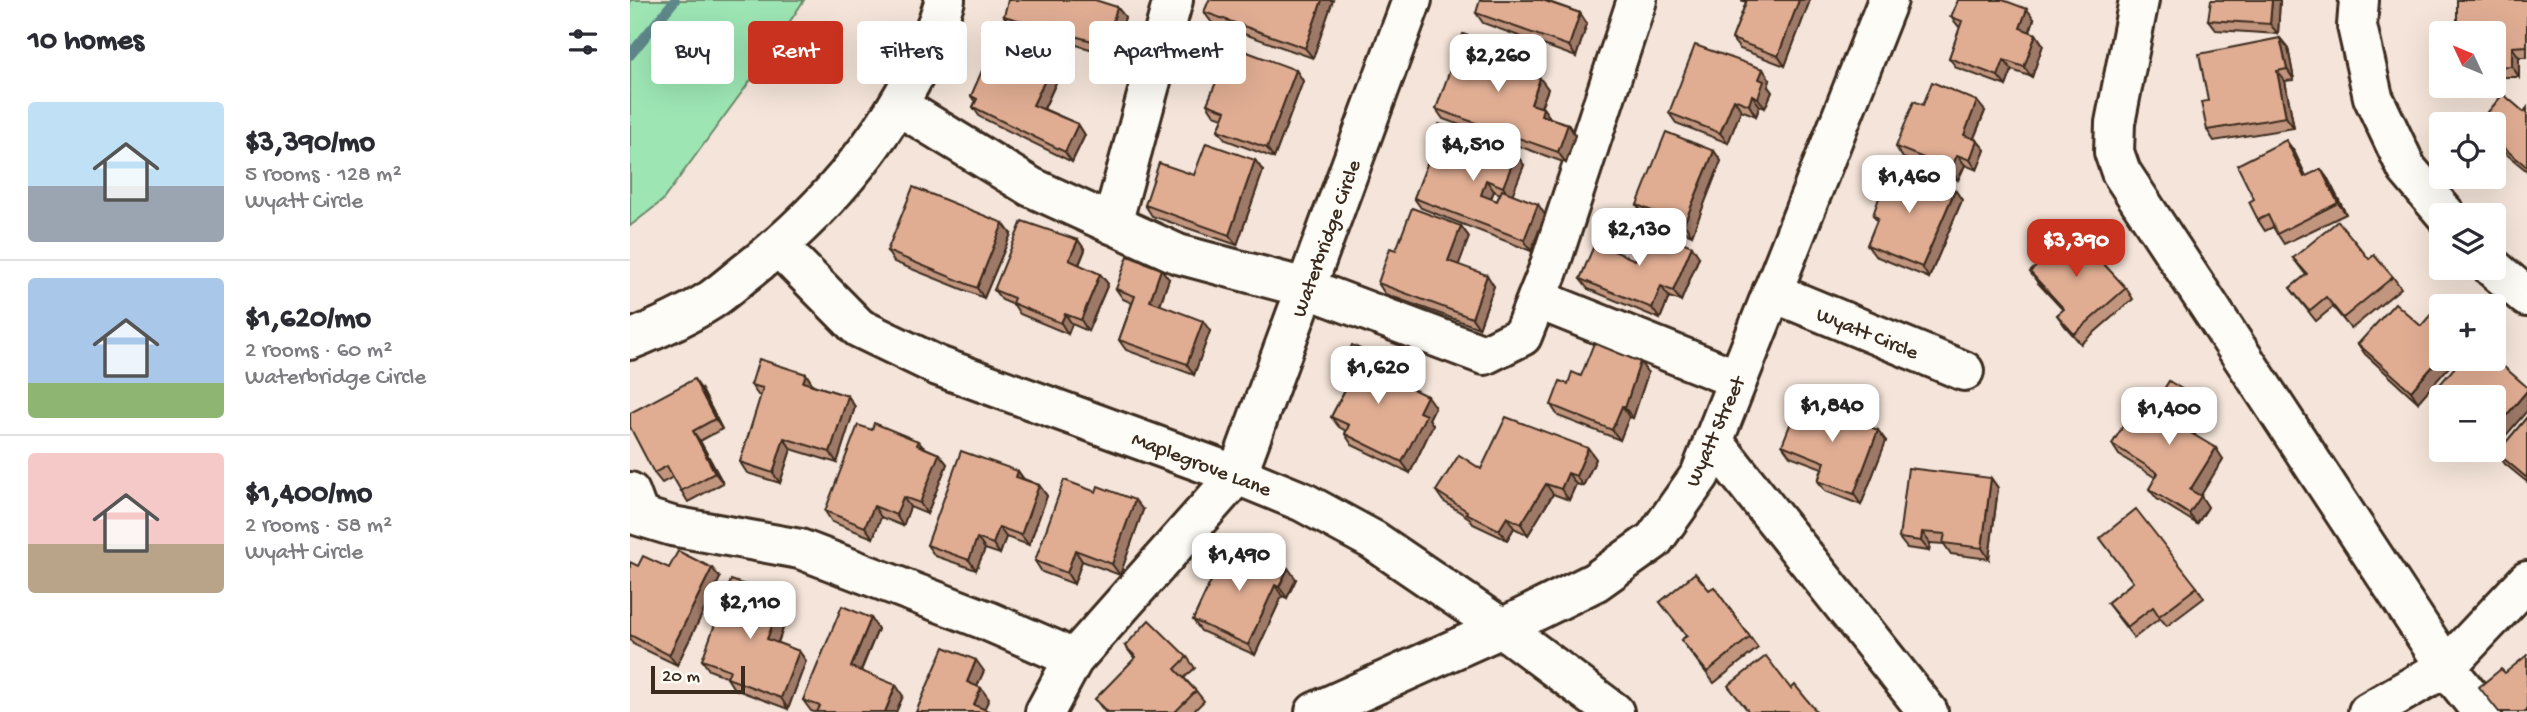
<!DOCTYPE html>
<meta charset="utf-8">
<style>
:root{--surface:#fff;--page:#f7f7f7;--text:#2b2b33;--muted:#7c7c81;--line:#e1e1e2;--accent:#c8321e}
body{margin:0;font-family:"Gochi Hand",sans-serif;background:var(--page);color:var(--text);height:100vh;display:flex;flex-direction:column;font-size:26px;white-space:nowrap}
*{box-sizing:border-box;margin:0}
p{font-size:23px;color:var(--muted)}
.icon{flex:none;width:38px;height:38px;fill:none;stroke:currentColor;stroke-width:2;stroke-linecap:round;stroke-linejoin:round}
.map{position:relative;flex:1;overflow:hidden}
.drawer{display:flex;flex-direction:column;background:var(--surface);width:630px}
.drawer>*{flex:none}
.guide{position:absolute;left:21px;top:21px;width:665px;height:63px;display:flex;gap:14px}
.needle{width:46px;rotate:314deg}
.fabs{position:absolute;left:1799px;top:21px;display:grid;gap:14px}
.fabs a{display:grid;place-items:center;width:77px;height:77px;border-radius:7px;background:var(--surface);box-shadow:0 7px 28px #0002;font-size:35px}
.scale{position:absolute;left:21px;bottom:18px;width:94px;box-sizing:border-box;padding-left:7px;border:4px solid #3b2a1e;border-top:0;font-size:19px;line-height:24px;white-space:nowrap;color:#3b2a1e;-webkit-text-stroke:5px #fdfcf7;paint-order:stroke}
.price{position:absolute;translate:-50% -60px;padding:0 16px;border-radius:14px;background:#fff;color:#222;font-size:23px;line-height:46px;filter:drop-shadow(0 2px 4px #0008)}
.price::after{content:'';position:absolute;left:50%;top:42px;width:21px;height:16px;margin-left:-10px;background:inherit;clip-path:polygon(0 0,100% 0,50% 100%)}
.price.selected{background:var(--accent);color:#fff}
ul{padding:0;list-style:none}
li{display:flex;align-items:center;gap:21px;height:175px;padding:0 28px}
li+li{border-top:2px solid var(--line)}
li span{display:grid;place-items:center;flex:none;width:196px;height:140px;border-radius:7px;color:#555}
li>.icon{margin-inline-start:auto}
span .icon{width:84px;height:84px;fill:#fffc;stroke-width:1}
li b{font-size:30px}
h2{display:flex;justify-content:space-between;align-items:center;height:84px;padding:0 28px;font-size:30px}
.pill{padding:0 24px;border-radius:7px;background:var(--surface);box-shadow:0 7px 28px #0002;font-size:24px;line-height:63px}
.pill.selected{background:var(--accent);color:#fff}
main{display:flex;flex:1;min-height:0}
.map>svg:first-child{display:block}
.green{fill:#9de6b4;stroke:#6c8869;stroke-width:2}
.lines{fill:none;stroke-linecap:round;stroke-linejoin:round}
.stream{stroke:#5f888a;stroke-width:10}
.minor-casing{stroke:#3b2a1e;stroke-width:44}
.minor{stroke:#fdfcf7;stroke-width:38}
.wall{fill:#c1957e;stroke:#3b2a1e;stroke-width:2;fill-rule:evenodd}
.shaded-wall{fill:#9d7967;stroke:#3b2a1e;stroke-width:2}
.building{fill:#e0ad93;stroke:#3b2a1e;stroke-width:2}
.labels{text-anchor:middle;stroke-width:5;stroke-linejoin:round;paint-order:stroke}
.street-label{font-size:21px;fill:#3b2a1e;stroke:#fdfcf7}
</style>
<main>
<section class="drawer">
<h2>10 homes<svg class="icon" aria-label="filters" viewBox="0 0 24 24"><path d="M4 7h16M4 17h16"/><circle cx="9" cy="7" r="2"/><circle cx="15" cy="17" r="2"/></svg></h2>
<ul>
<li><span style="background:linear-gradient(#bfe0f5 60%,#9aa5b1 0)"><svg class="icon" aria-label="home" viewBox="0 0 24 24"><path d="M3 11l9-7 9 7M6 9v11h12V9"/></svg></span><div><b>$3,390/mo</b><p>5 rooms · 128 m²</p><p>Wyatt Circle</p></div></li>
<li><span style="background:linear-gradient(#a9c7e8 75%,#8fb573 0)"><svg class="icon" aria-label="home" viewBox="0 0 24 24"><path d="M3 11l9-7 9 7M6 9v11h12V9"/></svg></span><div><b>$1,620/mo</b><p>2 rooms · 60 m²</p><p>Waterbridge Circle</p></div></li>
<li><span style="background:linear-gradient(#f6c9c9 65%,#b9a48a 0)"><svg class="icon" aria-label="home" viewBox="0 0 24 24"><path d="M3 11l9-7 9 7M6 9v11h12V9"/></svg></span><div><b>$1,400/mo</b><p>2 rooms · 58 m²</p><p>Wyatt Circle</p></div></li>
</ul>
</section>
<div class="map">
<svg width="1897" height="712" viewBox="0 0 1897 712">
<rect width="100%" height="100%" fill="#f4e4d9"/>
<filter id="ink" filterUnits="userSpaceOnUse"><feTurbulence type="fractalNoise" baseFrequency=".0143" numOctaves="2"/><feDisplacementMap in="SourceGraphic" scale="14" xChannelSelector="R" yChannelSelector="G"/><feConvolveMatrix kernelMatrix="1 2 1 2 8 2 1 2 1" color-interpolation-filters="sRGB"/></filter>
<g filter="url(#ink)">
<polygon class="green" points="0,0 174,0 126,73 32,201 0,226"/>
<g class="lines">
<polyline class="stream" points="0,55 45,0"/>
<g class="minor-casing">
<g id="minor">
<polyline points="1509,0 1485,123 1484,152 1491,172 1816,667 1852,712"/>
<polyline points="1729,0 1727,26 1743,97 1777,169 1816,215"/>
<polyline points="269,106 401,187 548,254 676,288 854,355 892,336 918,271 1007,0"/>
<polyline points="482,224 543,0"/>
<polyline points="149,247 229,328 308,366 607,475 673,502 743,540 872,628 984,712"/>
<polyline points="1863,268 1897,297"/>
<polyline points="1142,292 1334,371"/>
<polyline points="907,299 1107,379"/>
<path d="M 0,340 C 27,329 56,316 81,300 C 94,291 106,280 119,270 C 207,201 282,108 315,0"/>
<polyline points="1083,441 1298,712"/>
<polyline points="0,492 9,516 42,526 170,549 358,621 425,650 443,660"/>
<polyline points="415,712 443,660 607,475 782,0"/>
<polyline points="685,712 872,628 965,582 1024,540 1070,475 1258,0"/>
<polyline points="1738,712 1816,667 1897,581"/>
</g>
</g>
<use href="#minor" class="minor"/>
</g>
<g class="wall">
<polygon points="703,0 683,58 582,23 574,12"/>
<polygon points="920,0 919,2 950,13 957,24 946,57 853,23 846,13"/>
<polygon points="1111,0 1180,0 1155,66 1110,49 1102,39 1116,2"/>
<polygon points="1650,0 1648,34 1586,30 1578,20"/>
<polygon points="1897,0 1897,57 1889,57 1889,77 1864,77 1864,33"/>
<polygon points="487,7 495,17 484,56 381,26 374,16"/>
<polygon points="1321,17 1404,19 1400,32 1406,34 1413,45 1402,77 1382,70 1376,86 1327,68 1319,58 1330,28"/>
<polygon points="1650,38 1658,48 1664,80 1655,81 1664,128 1584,141 1577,130"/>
<polygon points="366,55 434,65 414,109 448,124 455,135 442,162 350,117 343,107 345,102 341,96"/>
<polygon points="666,70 673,81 644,158 596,140 588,130 593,118 584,115 577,104"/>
<polygon points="909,71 907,77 918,89 911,108 913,108 920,118 945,135 936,163 813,119 806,109"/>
<polygon points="1140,80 1138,87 1142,92 1135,108 1130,106 1126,116 1111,110 1098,143 1046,123 1039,113"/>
<polygon points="1293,105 1355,111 1344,138 1355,150 1347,170 1335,165 1328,180 1273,158 1266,147"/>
<polygon points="1897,108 1897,171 1864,144 1864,124 1894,112"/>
<polygon points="1084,151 1091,161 1062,235 1014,216 1007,205"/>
<polygon points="1664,151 1676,176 1698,179 1716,214 1654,244 1643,227 1635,231 1628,220 1624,199"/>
<path d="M 797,153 L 894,165 L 882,194 L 915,215 L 901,251 L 791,208 L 784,198 L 800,157 ZM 864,191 L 870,194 L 867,201 L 861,199 Z"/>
<polygon points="625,160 633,171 607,245 522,216 515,205"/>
<polygon points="1325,190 1332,200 1299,278 1245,256 1237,245 1247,221 1243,215"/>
<polygon points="831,226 839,237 828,265 864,286 849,328 755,294 748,283 766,250"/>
<polygon points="381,234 354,298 264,262 257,251"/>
<polygon points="448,240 455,250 449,265 470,274 478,284 458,331 442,324 438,334 390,314 384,305 372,300 364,290"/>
<polygon points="1416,242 1496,288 1503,299 1451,344 1435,326 1427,315 1433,310 1408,283 1400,272 1423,252"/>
<polygon points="1069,257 1051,301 1039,297 1030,319 958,289 950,279 1005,260"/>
<polygon points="1663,258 1739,259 1763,277 1771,288 1721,329 1703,307 1686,321 1660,288 1676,275"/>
<polygon points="539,279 530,305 580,331 564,375 496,350 489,340 502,303 493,299 486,289"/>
<polygon points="1791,326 1788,402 1735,354 1728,344"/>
<polygon points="1018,373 1003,418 999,417 990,440 928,416 921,405 938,384"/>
<polygon points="176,374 183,385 218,396 225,407 207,463 161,449 150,483 117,473 110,462 131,396 128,395 121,385"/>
<polygon points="769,375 766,381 805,407 799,419 803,425 780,473 722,445 715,434 716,431 709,427 701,417 716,388 707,376"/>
<polygon points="72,390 92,429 70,441 93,483 58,502 43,477 32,483 24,473"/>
<polygon points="1578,412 1564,435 1593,459 1570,496 1578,507 1567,524 1527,499 1519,489 1526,478 1489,455 1482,444 1511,426"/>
<polygon points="1897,417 1897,482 1875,464 1867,453"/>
<polygon points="242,430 288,441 293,447 309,454 317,464 297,514 280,507 273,526 251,517 243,538 202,522 195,511"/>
<polygon points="1256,441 1231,505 1195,491 1188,481 1192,468 1160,456 1152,445"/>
<polygon points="958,448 966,459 953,486 946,484 939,500 923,494 898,535 884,528 877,540 843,524 839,518 813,501 806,491 851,469"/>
<polygon points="388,471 394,479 409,485 417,496 399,545 376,537 370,554 355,549 346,570 305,556 297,545"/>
<polygon points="1361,478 1368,488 1359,559 1321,554 1314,544 1300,543 1299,551 1277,548 1269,538"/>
<polygon points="513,510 490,575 452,561 444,584 412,572 405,561"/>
<polygon points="1470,538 1567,587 1574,598 1537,626 1530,618 1504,638 1477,603 1503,582"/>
<polygon points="599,542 666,579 657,598 652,596 625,655 571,631 563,620"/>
<polygon points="8,566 39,568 82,568 90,578 47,665 3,644 0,639"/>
<polygon points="1084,587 1128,648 1084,683 1051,640 1056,636 1030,602 1079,590"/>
<polygon points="153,598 160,609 148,643 169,651 176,661 158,709 104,689 97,678 97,677 79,670 72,660"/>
<polygon points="241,618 248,629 231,671 273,696 266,712 184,712 181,711 173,700"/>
<polygon points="495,646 557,657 565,668 554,678 566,691 574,701 563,712 475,712 465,699 505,659"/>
</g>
<g class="shaded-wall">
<polygon points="692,0 703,0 683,58 675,48"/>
<polygon points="1169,0 1180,0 1155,66 1148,56"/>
<polygon points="1642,0 1650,0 1648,34 1640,24"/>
<polygon points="487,7 495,17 484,56 476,45"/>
<polygon points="1397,9 1404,19 1397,39 1390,28"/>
<polygon points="950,13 957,24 946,57 939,46"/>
<polygon points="1406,34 1413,45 1402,77 1394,67"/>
<polygon points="1650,38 1658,48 1664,80 1657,69"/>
<polygon points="1882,47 1889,57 1889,77 1882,66"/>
<polygon points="427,55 434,65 411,115 403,105"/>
<polygon points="902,60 909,71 904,84 897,73"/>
<polygon points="1374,60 1382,70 1376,86 1368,76"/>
<polygon points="1133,69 1140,80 1138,87 1142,92 1135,108 1128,98 1129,79"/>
<polygon points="666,70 673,81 644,158 637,148"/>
<polygon points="1647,71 1655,81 1664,128 1656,117"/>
<polygon points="910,78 918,89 908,114 901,104"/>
<polygon points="1122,95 1130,106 1126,116 1119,105"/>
<polygon points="1104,99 1111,110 1098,143 1090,133"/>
<polygon points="1347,101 1355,111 1341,145 1334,135"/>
<polygon points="913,108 921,119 911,115"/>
<polygon points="448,124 455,135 442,162 435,152"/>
<polygon points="938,124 945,135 936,163 928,152"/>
<polygon points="1347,140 1355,150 1347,170 1340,160"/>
<polygon points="1656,140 1664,151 1681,187 1674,177"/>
<polygon points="1084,151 1091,161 1062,235 1054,224"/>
<polygon points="886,154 894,165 881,198 873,187"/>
<polygon points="1327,155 1335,165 1328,180 1321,169"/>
<polygon points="625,160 633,171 607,245 599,235"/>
<polygon points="1691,169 1698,179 1716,214 1708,203"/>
<polygon points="856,180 864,191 858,205 851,195"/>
<polygon points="1325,190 1332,200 1299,278 1292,267"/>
<polygon points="908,204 915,215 901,251 894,240"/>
<polygon points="373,223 381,234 354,298 347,288"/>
<polygon points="831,226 839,237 826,272 818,261"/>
<polygon points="448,240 455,250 446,271 439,260"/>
<polygon points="1062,246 1069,257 1051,301 1043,291"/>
<polygon points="531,269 539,279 527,312 520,301"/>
<polygon points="470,274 478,284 458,331 451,320"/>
<polygon points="857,275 864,286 849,328 842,318"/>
<polygon points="1031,286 1039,297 1030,319 1022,308"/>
<polygon points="435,314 442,324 438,334 431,323"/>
<polygon points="573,321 580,331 564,375 557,364"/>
<polygon points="1811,357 1811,359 1826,359 1788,402 1781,391"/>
<polygon points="1010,362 1018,373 1003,418 995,408"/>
<polygon points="761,364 769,375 763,386 755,376"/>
<polygon points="176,374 183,385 173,382"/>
<polygon points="64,379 72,390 92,429 85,419"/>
<polygon points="1897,391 1897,411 1866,447 1864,445 1864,430"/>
<polygon points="218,396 225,407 207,463 200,452"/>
<polygon points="797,396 805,407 799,419 803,425 780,473 772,462 789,412"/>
<polygon points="1571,401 1578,412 1562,439 1554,429"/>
<polygon points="992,406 999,417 990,440 982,430"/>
<polygon points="1248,430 1256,441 1231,505 1224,494"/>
<polygon points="63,431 70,441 93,483 85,473"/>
<polygon points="154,438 161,449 150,483 143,473"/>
<polygon points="958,448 966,459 953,486 946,476"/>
<polygon points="1586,448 1593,459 1568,500 1560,490"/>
<polygon points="309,454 317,464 297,514 290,503"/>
<polygon points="388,471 395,482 386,477"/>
<polygon points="938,473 946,484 939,500 931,489"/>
<polygon points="1361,478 1368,488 1359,559 1352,548"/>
<polygon points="916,484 923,494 898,535 891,524"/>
<polygon points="409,485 417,496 399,545 391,535"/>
<polygon points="1571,496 1578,507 1567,524 1559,514"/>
<polygon points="273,497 280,507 273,526 266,515"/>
<polygon points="505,500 513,510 490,575 482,564"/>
<polygon points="244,506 251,517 243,538 235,527"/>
<polygon points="877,517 884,528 877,540 869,530"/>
<polygon points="369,527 376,537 370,554 363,544"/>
<polygon points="1292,532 1300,543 1299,551 1291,541"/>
<polygon points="347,538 355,549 346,570 339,560"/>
<polygon points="445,550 452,561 444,584 437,573"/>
<polygon points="82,568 90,578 47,665 39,655"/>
<polygon points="658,568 666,579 657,598 649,587"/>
<polygon points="645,585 652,596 625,655 618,645"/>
<polygon points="153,598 160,609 145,650 137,639"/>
<polygon points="241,618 248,629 228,677 221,667"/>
<polygon points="169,651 176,661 158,709 151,698"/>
<polygon points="346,660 354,671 344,693 337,682"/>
<polygon points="266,685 273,696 266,712 255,712"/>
<polygon points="351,688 359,699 353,712 344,705"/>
</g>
<g class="building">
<polygon points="378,0 465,0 487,7 476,45 374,16"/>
<polygon points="579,0 692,0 675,48 574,12"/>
<polygon points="850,0 912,0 950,13 939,46 846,13"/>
<polygon points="1117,0 1169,0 1148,56 1102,39"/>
<polygon points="1328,0 1373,0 1397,9 1390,28 1406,34 1394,67 1374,60 1368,76 1319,58 1332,21 1321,17"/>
<polygon points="1581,0 1642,0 1640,24 1578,20"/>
<polygon points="1827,0 1897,0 1897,46 1882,47 1882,66 1864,67 1864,33 1827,33"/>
<polygon points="377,32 427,55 403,105 448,124 435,152 343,107 347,99 341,96 360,52 366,55"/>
<polygon points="833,34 902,60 897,73 910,78 901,104 913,108 911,115 938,124 928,152 806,109"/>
<polygon points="1650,38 1657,69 1647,71 1656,117 1577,130 1571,102 1578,101 1569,54"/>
<polygon points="1065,45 1133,69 1129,79 1134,81 1128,98 1122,95 1119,105 1104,99 1090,133 1039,113"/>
<polygon points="601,46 666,70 637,148 588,130 596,111 577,104"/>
<polygon points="1302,82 1347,101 1334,135 1347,140 1340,160 1327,155 1321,169 1266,147 1284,101 1293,105"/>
<polygon points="1873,94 1894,112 1897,108 1897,167 1864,140 1864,124 1848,124"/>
<polygon points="809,124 886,154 873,187 856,180 851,195 867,201 872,190 908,204 894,240 784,198 801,154 797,153"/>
<polygon points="1036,132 1084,151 1054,224 1007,205"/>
<polygon points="1656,140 1674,177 1691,169 1708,203 1647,234 1638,215 1628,220 1619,202 1624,199 1607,165"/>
<polygon points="576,143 625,160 599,235 515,205 529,163 564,175"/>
<polygon points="1261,164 1325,190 1292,267 1237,245 1248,218 1243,215"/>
<polygon points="283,187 373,223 347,288 257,251"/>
<polygon points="782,208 831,226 818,261 857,275 842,318 748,283 760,248 766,250"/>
<polygon points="392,221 448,240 439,260 470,274 451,320 435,314 431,323 382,303 384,298 364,290"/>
<polygon points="1708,221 1739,259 1744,255 1763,277 1713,318 1696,297 1679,311 1660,288 1677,274 1663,258"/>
<polygon points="1436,223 1496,288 1444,334 1427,315 1434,309 1400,272 1424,251 1416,242"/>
<polygon points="1018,229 1062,246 1043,291 1031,286 1022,308 950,279 965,243 1005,260"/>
<polygon points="498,256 531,269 520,301 573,321 557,364 489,340 505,296 486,289"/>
<polygon points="1765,303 1791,326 1803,312 1811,319 1811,357 1781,391 1728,344"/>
<polygon points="964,343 1010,362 995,408 992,406 982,430 921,405 930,381 938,384 942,372 951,376"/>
<polygon points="722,345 761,364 755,376 797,396 789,412 796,415 772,462 715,434 719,425 701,417 719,382 707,376"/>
<polygon points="1864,358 1897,387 1897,391 1864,430 1864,397 1812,397 1804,391 1832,359"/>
<polygon points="129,359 176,374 173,382 218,396 200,452 154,438 143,473 110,462 133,388 121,385"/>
<polygon points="64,379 85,419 63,431 85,473 51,491 37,466 24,473 0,427 0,413"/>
<polygon points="1539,381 1571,401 1554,429 1586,448 1560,490 1571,496 1559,514 1519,489 1528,473 1482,444 1498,418 1511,426"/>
<polygon points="1170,400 1248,430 1224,494 1188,481 1195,462 1152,445"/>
<polygon points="876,417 958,448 946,476 938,473 931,489 916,484 891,524 877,517 869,530 836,513 837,511 806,491 829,455 851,469"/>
<polygon points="1897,417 1897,478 1867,453"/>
<polygon points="244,423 288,441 287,445 309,454 290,503 273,497 266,515 244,506 235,527 195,511 228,425 242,430"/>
<polygon points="331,451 388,471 386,477 409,485 391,535 369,527 363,544 347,538 339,560 297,545"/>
<polygon points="1278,468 1361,478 1352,548 1313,543 1315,534 1292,532 1291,541 1269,538"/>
<polygon points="434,480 466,492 468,486 505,500 482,564 445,550 437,573 405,561"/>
<polygon points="1506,509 1567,587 1529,616 1523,607 1497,627 1477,603 1503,582 1470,538"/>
<polygon points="599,542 658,568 649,587 645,585 618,645 563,620"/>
<polygon points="48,551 82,568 39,655 0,635 0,562 8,566 13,556 39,568"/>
<polygon points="1065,573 1079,590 1084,587 1120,637 1077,672 1051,640 1057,636 1030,602"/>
<polygon points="101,580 153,598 137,639 169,651 151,698 97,678 100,670 72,660"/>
<polygon points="212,606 241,618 221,667 266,685 255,712 187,712 190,706 173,700"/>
<polygon points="519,620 557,657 545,669 566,691 545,712 478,712 465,699 506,657 495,646"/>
<polygon points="314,647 346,660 337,682 351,688 344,705 361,712 286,712"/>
<polygon points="1897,655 1897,712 1869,712 1849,687 1871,669 1875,673"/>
<polygon points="1136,656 1161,689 1165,685 1187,712 1119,712 1098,686"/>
</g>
</g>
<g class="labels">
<g class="street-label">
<text transform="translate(695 238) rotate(-70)" y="7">Waterbridge Circle</text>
<text transform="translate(1238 332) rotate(22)" y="7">Wyatt Circle</text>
<text transform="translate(1084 431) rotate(-66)" y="7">Wyatt Street</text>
<text transform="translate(572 463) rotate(21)" y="7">Maplegrove Lane</text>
</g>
</g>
</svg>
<div class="fabs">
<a><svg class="needle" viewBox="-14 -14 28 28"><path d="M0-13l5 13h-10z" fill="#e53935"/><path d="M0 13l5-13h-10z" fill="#7c7c81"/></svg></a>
<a><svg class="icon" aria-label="locate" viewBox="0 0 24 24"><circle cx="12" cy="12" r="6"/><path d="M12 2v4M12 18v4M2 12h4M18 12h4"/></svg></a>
<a><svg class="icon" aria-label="layers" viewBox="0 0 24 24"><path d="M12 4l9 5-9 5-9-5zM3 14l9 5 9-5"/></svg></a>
<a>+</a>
<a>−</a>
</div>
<div class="scale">20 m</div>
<b class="price" style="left:868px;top:94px">$2,260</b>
<b class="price" style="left:843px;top:183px">$4,510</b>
<b class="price" style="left:1279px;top:215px">$1,460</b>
<b class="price" style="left:1009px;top:268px">$2,130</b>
<b class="price selected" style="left:1446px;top:279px">$3,390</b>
<b class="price" style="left:748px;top:406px">$1,620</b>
<b class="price" style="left:1202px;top:444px">$1,840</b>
<b class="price" style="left:1539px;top:447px">$1,400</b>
<b class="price" style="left:609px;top:593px">$1,490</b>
<b class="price" style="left:120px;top:641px">$2,110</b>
<div class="guide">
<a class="pill">Buy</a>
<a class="pill selected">Rent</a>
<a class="pill">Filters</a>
<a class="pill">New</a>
<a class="pill">Apartment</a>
</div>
</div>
</main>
